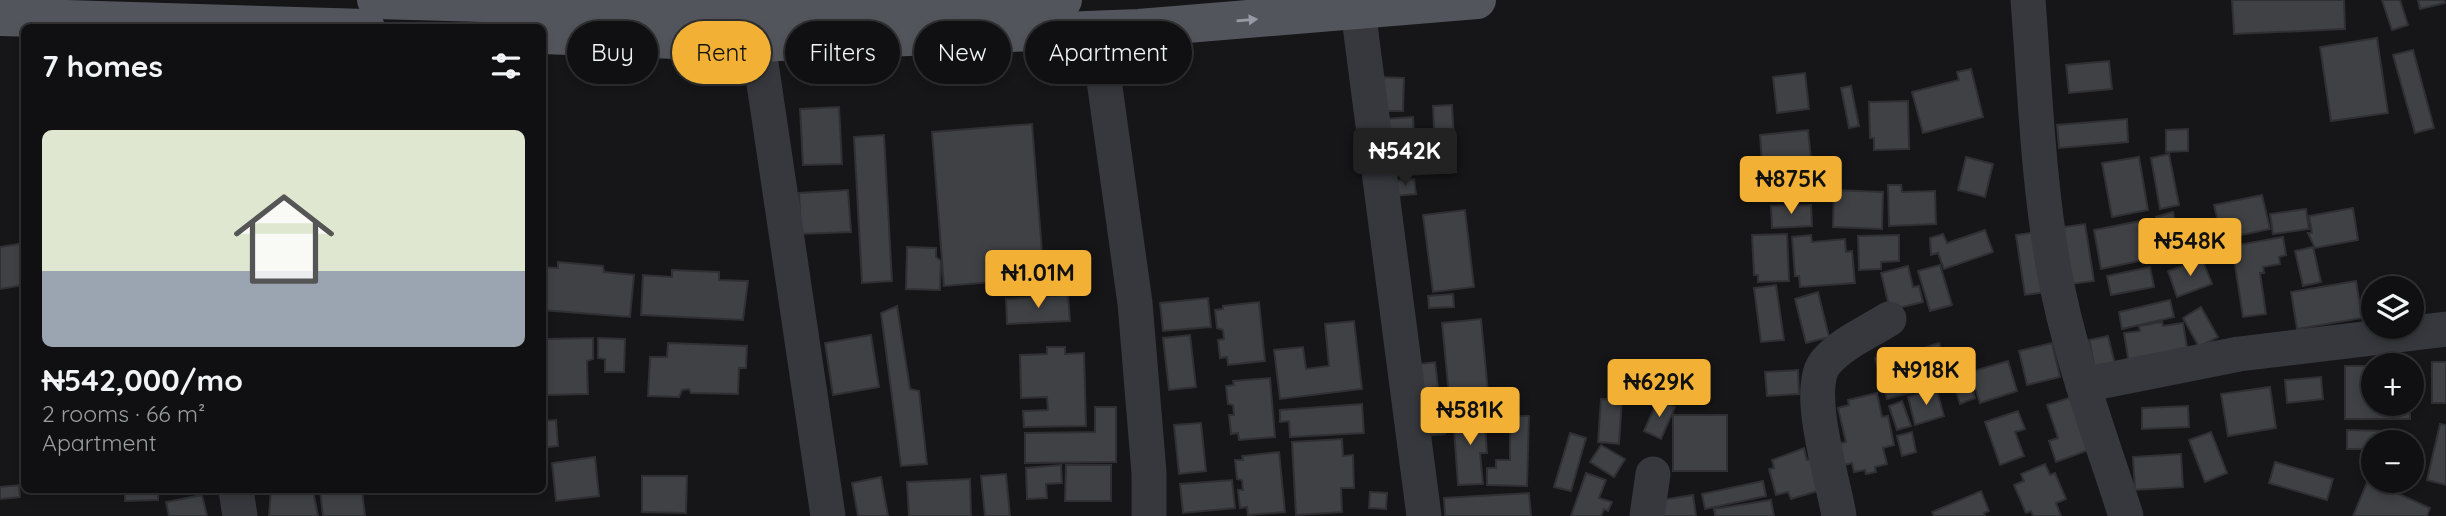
<!DOCTYPE html>
<meta charset="utf-8">
<style>
:root{--surface:#101012;--page:#19191b;--text:#f1f3f6;--muted:#9c9d9f;--line:#303032;--accent:#f2b134}
body{margin:0;font-family:Quicksand,sans-serif;background:var(--page);color:var(--text);height:100vh;display:flex;flex-direction:column;font-size:26px;white-space:nowrap}
*{box-sizing:border-box;margin:0}
p{font-size:23px;color:var(--muted)}
.icon{flex:none;width:38px;height:38px;fill:none;stroke:currentColor;stroke-width:2;stroke-linecap:round;stroke-linejoin:round}
.map{position:relative;flex:1;overflow:hidden}
.details{position:absolute;left:21px;top:24px;width:525px;height:469px;display:flex;flex-direction:column;background:var(--surface);border-radius:10px;box-shadow:0 4px 10px #0003,0 0 0 2px var(--line)}
.details>*{flex:none}
.top-card{position:absolute;left:567px;top:21px;width:665px;height:63px;display:flex;gap:14px}
.fabs{position:absolute;left:2361px;top:276px;display:grid;gap:14px}
.fabs a{display:grid;place-items:center;width:63px;height:63px;border-radius:50%;background:var(--surface);box-shadow:0 4px 10px #0003,0 0 0 2px var(--line);font-size:35px}
.price{position:absolute;translate:-50% -60px;padding:0 16px;border-radius:7px;background:var(--accent);color:#111;font-size:23px;line-height:46px;filter:drop-shadow(0 2px 4px #0008)}
.price::after{content:'';position:absolute;left:50%;top:42px;width:21px;height:16px;margin-left:-10px;background:inherit;clip-path:polygon(0 0,100% 0,50% 100%)}
.price.on{background:#222;color:#fff}
ul{padding:0;list-style:none}
li{display:grid;align-content:center;gap:14px;height:371px;padding:0 21px}
li span{display:grid;place-items:center;height:217px;border-radius:10px;color:#555}
li>.icon{margin-inline-start:auto}
span .icon{width:126px;height:126px;fill:#fffc;stroke-width:1}
li b{font-size:30px}
h2{display:flex;justify-content:space-between;align-items:center;height:84px;padding:0 21px;font-size:30px}
.chip{padding:0 24px;border-radius:32px;background:var(--surface);box-shadow:0 4px 10px #0003,0 0 0 2px var(--line);font-size:24px;line-height:63px}
.chip.on{background:var(--accent);color:#111}
.map>svg:first-child{display:block}
.building{fill:#404145;stroke:#303034;stroke-width:2}
.lines{fill:none;stroke-linecap:round;stroke-linejoin:round}
.minor{stroke:#37383d;stroke-width:35}
.major{stroke:#53555c;stroke-width:38}
.oneway{fill:#979ba6}
</style>
<div class="map">
<svg width="2446" height="516" viewBox="0 0 2446 516">
<rect width="100%" height="100%" fill="#161618"/>
<g class="building">
<polygon points="2232,0 2344,0 2345,29 2234,34"/>
<polygon points="2382,0 2400,0 2408,25 2392,30"/>
<polygon points="2418,0 2444,0 2445,3 2420,9"/>
<polygon points="2377,38 2388,113 2331,121 2320,47"/>
<polygon points="2413,50 2434,128 2415,133 2393,55"/>
<polygon points="2109,61 2112,89 2069,93 2066,65"/>
<polygon points="1971,69 1983,117 1923,133 1912,92 1959,80 1957,72"/>
<polygon points="1805,73 1809,109 1777,113 1773,77"/>
<polygon points="1380,77 1404,78 1403,111 1384,111"/>
<polygon points="1851,86 1859,126 1849,128 1841,88"/>
<polygon points="1908,101 1909,149 1874,150 1874,138 1870,138 1869,102"/>
<polygon points="1452,105 1456,172 1391,176 1387,119 1413,117 1415,152 1435,151 1433,106"/>
<polygon points="839,107 842,164 803,165 800,109"/>
<polygon points="2127,119 2128,142 2059,148 2057,125"/>
<polygon points="1032,124 1044,278 944,286 932,132"/>
<polygon points="2188,129 2188,151 2166,152 2166,130"/>
<polygon points="1808,130 1812,169 1763,174 1760,135"/>
<polygon points="884,135 892,281 862,283 854,137"/>
<polygon points="2169,154 2179,205 2160,209 2151,158"/>
<polygon points="1966,157 1993,164 1985,197 1958,190"/>
<polygon points="2139,157 2148,210 2112,217 2102,163"/>
<polygon points="1414,179 1416,194 1395,196 1394,181"/>
<polygon points="1888,185 1901,185 1902,192 1935,191 1936,224 1889,226"/>
<polygon points="848,190 851,232 801,234 799,193"/>
<polygon points="1834,190 1883,192 1882,229 1833,227"/>
<polygon points="2262,195 2270,229 2222,239 2214,205"/>
<polygon points="1811,205 1812,226 1772,228 1771,206"/>
<polygon points="2353,208 2358,240 2315,248 2308,233 2312,233 2309,216"/>
<polygon points="2306,209 2309,229 2273,234 2270,214"/>
<polygon points="1465,210 1474,287 1433,292 1423,215"/>
<polygon points="2173,212 2180,244 2163,248 2156,217"/>
<polygon points="2145,220 2153,258 2101,269 2094,230"/>
<polygon points="2085,224 2094,281 2071,284 2063,227"/>
<polygon points="1985,230 1993,252 1944,269 1938,253 1931,255 1930,238 1943,234 1947,243"/>
<polygon points="2038,232 2047,292 2025,295 2016,235"/>
<polygon points="1787,234 1789,281 1758,282 1758,275 1754,275 1752,235"/>
<polygon points="1811,235 1812,242 1845,239 1846,252 1852,251 1855,283 1800,287 1799,276 1795,276 1792,237"/>
<polygon points="1899,235 1899,261 1881,262 1881,269 1859,270 1858,236"/>
<polygon points="2283,237 2286,255 2279,257 2280,264 2263,267 2264,273 2260,273 2266,314 2243,317 2232,246"/>
<polygon points="24,243 24,285 0,289 0,247"/>
<polygon points="907,247 936,248 936,257 941,261 940,290 906,289"/>
<polygon points="2313,247 2321,282 2303,286 2295,251"/>
<polygon points="2202,259 2212,284 2177,297 2168,271"/>
<polygon points="558,262 603,266 604,272 634,275 630,317 542,310 542,267 558,268"/>
<polygon points="1940,265 1952,305 1930,311 1918,271"/>
<polygon points="1908,266 1913,287 1919,286 1923,302 1890,310 1881,273"/>
<polygon points="2150,267 2154,287 2111,295 2107,276"/>
<polygon points="672,270 719,272 719,280 748,281 743,320 641,315 643,275 672,277"/>
<polygon points="2356,281 2362,318 2297,329 2291,292"/>
<polygon points="1776,285 1784,340 1761,342 1754,288"/>
<polygon points="1818,292 1829,337 1806,343 1795,299"/>
<polygon points="1453,294 1454,307 1429,308 1428,296"/>
<polygon points="1068,295 1070,321 1007,324 1006,299"/>
<polygon points="1208,298 1211,327 1163,331 1160,303"/>
<polygon points="2170,300 2174,317 2122,329 2119,312"/>
<polygon points="1259,302 1265,361 1228,365 1227,357 1220,358 1218,340 1224,339 1223,330 1217,328 1215,310 1223,309 1223,306"/>
<polygon points="897,306 910,389 919,391 927,464 901,466 881,313"/>
<polygon points="2201,307 2218,337 2199,347 2183,318"/>
<polygon points="1481,319 1488,392 1449,395 1442,323"/>
<polygon points="1354,321 1362,389 1280,399 1274,350 1303,347 1306,369 1329,366 1325,324"/>
<polygon points="2162,322 2163,326 2183,323 2189,360 2130,370 2124,333 2140,331 2139,326"/>
<polygon points="871,335 879,387 833,395 825,343"/>
<polygon points="1190,335 1196,387 1169,390 1163,338"/>
<polygon points="2108,336 2117,372 2097,377 2089,340"/>
<polygon points="593,338 593,359 587,361 588,394 547,395 545,339"/>
<polygon points="598,338 625,339 624,372 605,372 605,359 598,358"/>
<polygon points="668,343 747,346 746,368 739,368 738,394 691,393 689,389 682,390 679,397 648,396 650,357 667,357"/>
<polygon points="1939,343 1950,380 1936,385 1924,348"/>
<polygon points="2052,343 2060,377 2027,385 2019,351"/>
<polygon points="1047,347 1065,347 1065,354 1084,353 1086,426 1024,427 1023,411 1048,410 1047,397 1021,398 1020,355 1047,354"/>
<polygon points="1902,350 1913,392 1887,399 1875,358"/>
<polygon points="1963,357 1975,398 1960,404 1947,361"/>
<polygon points="2008,361 2017,391 1980,403 1970,372"/>
<polygon points="1435,362 1438,387 1422,389 1419,364"/>
<rect x="2432" y="362" width="14" height="41"/>
<polygon points="2345,366 2373,366 2373,404 2410,404 2410,419 2345,419"/>
<polygon points="1798,370 1799,394 1767,396 1765,372"/>
<polygon points="2321,377 2323,399 2287,403 2285,380"/>
<polygon points="1270,378 1275,437 1239,440 1238,433 1231,434 1229,415 1234,415 1233,405 1228,404 1226,386 1234,385 1233,381"/>
<polygon points="2270,387 2276,428 2228,436 2221,394"/>
<polygon points="1936,388 1944,416 1915,425 1908,397"/>
<polygon points="1877,393 1882,417 1888,416 1894,445 1883,448 1887,464 1875,467 1876,472 1866,474 1865,470 1854,472 1852,463 1841,466 1836,444 1846,442 1838,408 1849,405 1848,400"/>
<polygon points="2072,397 2089,450 2056,462 2049,441 2058,438 2047,405"/>
<polygon points="1601,399 1622,400 1619,444 1598,442"/>
<polygon points="1658,399 1675,407 1661,439 1644,431"/>
<polygon points="1902,401 1911,426 1897,430 1889,406"/>
<polygon points="1362,404 1364,433 1290,437 1289,421 1280,422 1280,410"/>
<polygon points="2188,406 2189,427 2142,429 2142,408"/>
<polygon points="1095,407 1116,407 1116,462 1025,463 1025,433 1095,432"/>
<polygon points="2018,411 2025,429 2015,432 2024,456 2000,465 1985,422"/>
<polygon points="1443,412 1445,434 1424,436 1422,414"/>
<polygon points="1484,413 1487,453 1480,453 1483,484 1458,485 1453,415"/>
<rect x="1673" y="415" width="54" height="56"/>
<polygon points="1504,416 1529,416 1527,486 1487,485 1487,468 1496,468 1496,460 1510,460 1510,431 1504,431"/>
<polygon points="556,420 558,446 542,448 542,421"/>
<polygon points="1201,423 1206,471 1179,474 1174,425"/>
<polygon points="2440,424 2446,425 2446,485 2427,480"/>
<polygon points="2347,430 2384,431 2383,443 2373,443 2373,449 2347,449"/>
<polygon points="1912,432 1916,452 1902,456 1897,436"/>
<polygon points="2211,432 2227,473 2205,482 2189,440"/>
<polygon points="1570,433 1586,438 1571,491 1554,487"/>
<polygon points="1342,439 1343,456 1353,455 1354,488 1341,488 1342,512 1296,515 1292,442"/>
<polygon points="1601,445 1625,459 1614,477 1590,462"/>
<polygon points="1804,448 1807,460 1821,456 1821,490 1791,499 1788,492 1776,495 1769,469 1774,468 1772,460"/>
<polygon points="1279,452 1285,512 1248,515 1247,507 1240,508 1238,490 1243,490 1242,480 1237,479 1235,460 1243,460 1242,456"/>
<polygon points="2181,454 2183,487 2135,490 2133,457"/>
<polygon points="595,457 599,496 556,501 552,463"/>
<polygon points="2275,462 2333,479 2327,500 2269,483"/>
<polygon points="2045,464 2050,475 2055,473 2066,499 2056,503 2061,516 2033,516 2031,511 2026,513 2014,485 2024,481 2021,474"/>
<polygon points="1061,465 1062,483 1046,484 1047,498 1027,499 1026,468"/>
<polygon points="1066,465 1111,465 1111,501 1065,501"/>
<polygon points="1586,473 1606,480 1599,498 1612,502 1608,511 1604,509 1601,516 1571,516"/>
<polygon points="1006,474 1010,516 985,516 981,476"/>
<polygon points="642,476 687,476 686,513 642,512"/>
<polygon points="881,477 888,516 858,516 852,483"/>
<polygon points="970,479 971,516 909,516 907,482"/>
<polygon points="1232,480 1235,508 1183,513 1180,484"/>
<polygon points="2368,480 2430,508 2427,516 2353,516"/>
<polygon points="1763,481 1766,496 1705,509 1702,494"/>
<polygon points="19,485 20,497 0,499 0,487"/>
<polygon points="125,490 158,490 158,500 125,501"/>
<polygon points="271,490 313,490 318,516 269,516"/>
<polygon points="320,490 362,490 365,516 323,516"/>
<polygon points="1981,491 1989,511 1984,513 1985,516 1934,516 1932,512"/>
<polygon points="1370,492 1387,493 1386,509 1369,508"/>
<polygon points="1529,493 1531,516 1445,516 1444,498"/>
<polygon points="202,495 207,516 169,516 166,502"/>
<polygon points="1693,495 1696,516 1663,516 1661,500"/>
<polygon points="1771,500 1774,516 1715,516 1714,509"/>
</g>
<g class="lines">
<g class="minor">
<path d="M 2028,0 C 2035,90 2038,181 2054,270 C 2069,354 2100,435 2126,516"/>
<polyline points="1358,10 1424,516"/>
<polyline points="759,14 758,43 828,516"/>
<polyline points="1097,30 1135,303 1149,473 1149,516"/>
<polyline points="2083,385 2239,354 2446,329"/>
<polyline points="236,490 240,516"/>
<polyline points="1647,516 1653,474"/>
<path d="M 1839,516 C 1834,482 1803,388 1826,362 C 1842,343 1869,332 1889,319"/>
</g>
<g class="major">
<polyline points="376,0 829,13 1063,0"/>
<polyline points="0,17 366,28"/>
<polyline points="542,35 758,43 1139,28 1477,0"/>
</g>
</g>
<defs><path id="oneway-solid" d="M-6-.8H1V-3.2L6.5 0L1 3.2V.8H-6Z" transform="scale(1.75)"/></defs>
<use class="oneway" href="#oneway-solid" transform="translate(1247 20) rotate(-5)"/>
</svg>
<div class="fabs">
<a><svg class="icon" aria-label="layers" viewBox="0 0 24 24"><path d="M12 4l9 5-9 5-9-5zM3 14l9 5 9-5"/></svg></a>
<a>+</a>
<a>−</a>
</div>
<b class="price on" style="left:1405px;top:188px">₦542K</b>
<b class="price" style="left:1791px;top:216px">₦875K</b>
<b class="price" style="left:2190px;top:278px">₦548K</b>
<b class="price" style="left:1038px;top:310px">₦1.01M</b>
<b class="price" style="left:1926px;top:407px">₦918K</b>
<b class="price" style="left:1659px;top:419px">₦629K</b>
<b class="price" style="left:1470px;top:447px">₦581K</b>
<div class="top-card">
<a class="chip">Buy</a>
<a class="chip on">Rent</a>
<a class="chip">Filters</a>
<a class="chip">New</a>
<a class="chip">Apartment</a>
</div>
<section class="details">
<h2>7 homes<svg class="icon" aria-label="filters" viewBox="0 0 24 24"><path d="M4 7h16M4 17h16"/><circle cx="9" cy="7" r="2"/><circle cx="15" cy="17" r="2"/></svg></h2>
<ul>
<li><span style="background:linear-gradient(#dfe7d0 65%,#9aa5b1 0)"><svg class="icon" aria-label="home" viewBox="0 0 24 24"><path d="M3 11l9-7 9 7M6 9v11h12V9"/></svg></span><div><b>₦542,000/mo</b><p>2 rooms · 66 m²</p><p>Apartment</p></div></li>
</ul>
</section>
</div>
